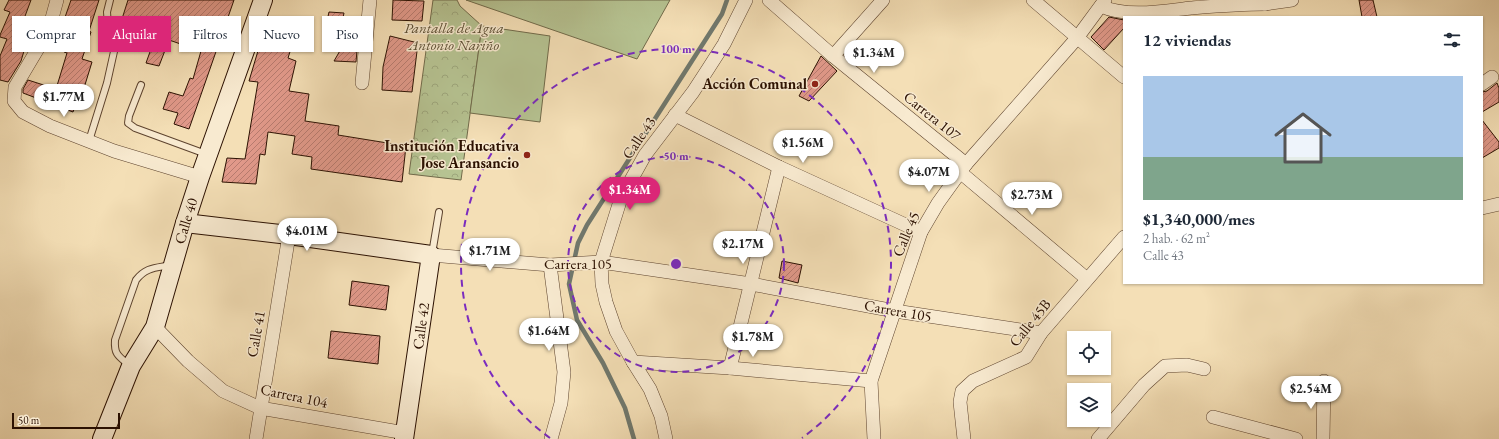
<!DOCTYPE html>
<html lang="es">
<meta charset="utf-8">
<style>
:root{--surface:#fff;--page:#f2f2f3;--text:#1f2937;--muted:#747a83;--line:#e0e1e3;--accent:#db2777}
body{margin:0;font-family:"EB Garamond",serif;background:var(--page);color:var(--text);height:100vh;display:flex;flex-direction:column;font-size:15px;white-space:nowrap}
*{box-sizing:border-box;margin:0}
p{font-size:13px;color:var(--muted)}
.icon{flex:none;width:22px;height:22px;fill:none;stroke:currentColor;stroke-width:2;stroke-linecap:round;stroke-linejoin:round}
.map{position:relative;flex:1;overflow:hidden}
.details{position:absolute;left:1123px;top:16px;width:360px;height:268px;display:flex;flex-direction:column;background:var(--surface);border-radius:0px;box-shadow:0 1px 3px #0004}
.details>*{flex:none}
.top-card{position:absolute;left:12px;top:16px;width:380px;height:36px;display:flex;gap:8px}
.controls{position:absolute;left:1067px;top:331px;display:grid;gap:8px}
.controls a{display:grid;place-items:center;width:44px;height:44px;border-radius:0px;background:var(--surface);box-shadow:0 1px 3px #0004;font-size:20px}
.scale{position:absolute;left:12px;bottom:10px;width:108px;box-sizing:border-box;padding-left:4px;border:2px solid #2c1102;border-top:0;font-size:11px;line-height:14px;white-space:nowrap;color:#2c1102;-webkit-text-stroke:3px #f8ead0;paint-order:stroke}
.price{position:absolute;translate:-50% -34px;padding:0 9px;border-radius:14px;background:#fff;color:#222;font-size:13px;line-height:26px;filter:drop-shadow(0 1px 2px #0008)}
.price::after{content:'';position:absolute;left:50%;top:24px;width:12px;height:9px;margin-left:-6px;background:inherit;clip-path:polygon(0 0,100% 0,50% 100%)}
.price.on{background:var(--accent);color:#fff}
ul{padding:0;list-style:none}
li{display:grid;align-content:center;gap:8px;height:212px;padding:0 20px}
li+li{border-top:1px solid var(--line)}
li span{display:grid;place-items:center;height:124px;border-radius:0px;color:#555}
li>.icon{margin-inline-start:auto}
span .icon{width:72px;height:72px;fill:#fffc;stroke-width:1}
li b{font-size:17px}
h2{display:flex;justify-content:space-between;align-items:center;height:48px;padding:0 20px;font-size:17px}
.chip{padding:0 14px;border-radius:0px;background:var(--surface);box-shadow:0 1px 3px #0004;font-size:14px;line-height:36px}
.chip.on{background:var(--accent);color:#fff}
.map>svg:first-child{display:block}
.forest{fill:url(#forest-crowns);stroke:#716a4a}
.pitch{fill:#b6c392;stroke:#716a4a}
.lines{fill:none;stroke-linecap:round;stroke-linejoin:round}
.stream{stroke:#70786d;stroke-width:4.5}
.building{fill:url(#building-hatch);stroke:#2c1102}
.lane-casing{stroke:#5e442f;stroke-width:8}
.street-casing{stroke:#5e442f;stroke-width:14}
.secondary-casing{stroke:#2c1102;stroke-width:20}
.lane{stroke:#f8ead0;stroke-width:6}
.street{stroke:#f8ead0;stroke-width:13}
.secondary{stroke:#f8ead0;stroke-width:18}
.ring{fill:none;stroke:#7b2cbf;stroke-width:2;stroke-dasharray:7 5}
.poi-dot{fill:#8f2418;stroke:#f8ead0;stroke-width:1.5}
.labels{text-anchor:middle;stroke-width:3;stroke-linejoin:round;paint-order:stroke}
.park-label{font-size:15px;font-style:italic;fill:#5c4f34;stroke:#f8ead0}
.poi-label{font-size:15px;font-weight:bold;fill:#2c1102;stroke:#f8ead0;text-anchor:end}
.street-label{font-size:15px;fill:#2c1102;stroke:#f8ead0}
.centre{fill:#7b2cbf;stroke:#f8ead0;stroke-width:2}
.ring-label{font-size:12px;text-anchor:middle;font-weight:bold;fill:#7b2cbf;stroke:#f8ead0;stroke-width:3;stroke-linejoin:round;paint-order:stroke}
</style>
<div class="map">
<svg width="1499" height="439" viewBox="0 0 1499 439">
<defs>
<pattern id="forest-crowns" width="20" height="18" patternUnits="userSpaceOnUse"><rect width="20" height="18" fill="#b6c392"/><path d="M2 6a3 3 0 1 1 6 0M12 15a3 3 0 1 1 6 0" fill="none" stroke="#9da67c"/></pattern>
<pattern id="building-hatch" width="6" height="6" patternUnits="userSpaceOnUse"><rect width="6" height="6" fill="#e1998a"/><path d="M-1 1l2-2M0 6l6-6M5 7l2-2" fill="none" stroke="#b77b6f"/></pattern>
</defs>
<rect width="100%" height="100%" fill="#f4dfb6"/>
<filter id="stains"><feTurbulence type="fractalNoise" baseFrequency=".005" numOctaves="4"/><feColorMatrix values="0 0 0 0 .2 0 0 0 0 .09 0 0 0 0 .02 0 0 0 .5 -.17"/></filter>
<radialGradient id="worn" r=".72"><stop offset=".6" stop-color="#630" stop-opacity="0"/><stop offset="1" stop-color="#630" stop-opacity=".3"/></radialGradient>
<polygon class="forest" points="433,0 457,0 460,6 482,26 461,180 409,174"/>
<g class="pitch">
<polygon points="466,0 670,0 637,59"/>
<polygon points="482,26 550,36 540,122 470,113"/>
</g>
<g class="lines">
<polyline class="stream" points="634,439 625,408 603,363 577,320 569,284 578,243 587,225 722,14 727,0"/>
</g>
<g class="building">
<polygon points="9,0 31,0 21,27 27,29 24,37 27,41 21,61 8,82 0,80 0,56 7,39 0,37 0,35 10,12 4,10"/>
<polygon points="71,0 99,0 89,31 91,32 82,59 92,62 84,88 82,87 73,112 23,93 23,89 28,80 56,89 67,53 64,52 68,40 61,37 66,24 63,23"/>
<polygon points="128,0 234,0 189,129 174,124 178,113 163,109 169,92 183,96 190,78 193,79 201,51 169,40 159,66 146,63 156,35 126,25 127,24 121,22"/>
<polygon points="393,0 424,1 422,21 392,20"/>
<polygon points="1359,0 1373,0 1377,17 1362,17"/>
<polygon points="329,12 344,13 342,22 359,27 356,62 334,61 341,49 326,39 326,35 324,34"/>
<polygon points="1109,17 1124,20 1124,28 1104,50 1091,37"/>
<polygon points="266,24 295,36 288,58 296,61 289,91 309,94 305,121 339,126 338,135 406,146 402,182 311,169 312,157 292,154 295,136 268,132 265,155 260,154 256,184 222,182 227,158 245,159 258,82 249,81"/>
<polygon points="390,36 418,43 412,92 382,90 383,67"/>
<polygon points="821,56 837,71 809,101 799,96"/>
<polygon points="1497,83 1499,88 1499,102 1482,112 1482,92 1487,91"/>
<polygon points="1482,120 1499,142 1499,148 1482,158"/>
<polygon points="782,261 802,265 798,283 779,278"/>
<polygon points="352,281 389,286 386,310 349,305"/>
<polygon points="331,331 380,336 378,364 328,358"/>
</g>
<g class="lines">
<g class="lane-casing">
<g id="lane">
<polyline points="141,85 129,116 128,123 135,128 206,154"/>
<polyline points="89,141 107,83 115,47 114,36 108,26 107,12 110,0"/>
<polyline points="432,254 439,212"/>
<path d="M 129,365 C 118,356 114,354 115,340 L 136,280 C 146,267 156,268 171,265"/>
</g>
</g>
<g class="street-casing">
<g id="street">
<polyline points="57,0 52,18 40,45 15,87 14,101 23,112 50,126 114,151 200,177"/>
<polyline points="769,0 833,56 966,164"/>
<polyline points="1033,0 1124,77"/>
<polyline points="1265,4 1292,0"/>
<path d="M 1101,6 C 1126,18 1164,11 1191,8 C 1216,6 1240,4 1265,4 L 1264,0"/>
<polyline points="833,56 883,0"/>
<polyline points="362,83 370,0"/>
<polyline points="1482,84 1492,77"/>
<polyline points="675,115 779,167 921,232"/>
<polyline points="960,172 1087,279"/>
<polyline points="1482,208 1499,204"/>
<polyline points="431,255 550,265 601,262 751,284 895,311 1041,333"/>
<polyline points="550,265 564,372 561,403 551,439"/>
<polyline points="155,327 188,361 223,391 260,408 405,433"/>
<polyline points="633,362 730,368 871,381"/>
<polyline points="730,368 779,167"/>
<polyline points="1213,417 1296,439"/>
<polyline points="256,439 289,235"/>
<polyline points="666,439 661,416 650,389 633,362 616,331 606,302 602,284 601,262 621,198 645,155 693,92 708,69 724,44 746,0"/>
<polyline points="874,439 871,381 921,232 938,203 966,164 1077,38 1105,0"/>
<polyline points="964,439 960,402 962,391 973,381 1026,357 1041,333 1124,237"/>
<polyline points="1098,439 1144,385 1165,366 1187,365 1204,369"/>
<polyline points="1323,439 1324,381"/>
</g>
</g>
<g class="secondary-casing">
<g id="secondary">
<polyline points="185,223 289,235 431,255 404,439"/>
<polyline points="102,439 131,366 155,327 185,223 200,177 263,0"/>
</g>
</g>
<use href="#lane" class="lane"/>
<use href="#street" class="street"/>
<use href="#secondary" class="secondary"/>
</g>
<g class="ring">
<circle cx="676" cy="264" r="108"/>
<path d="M550 438A215 215 0 1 1 802 438"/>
</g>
<g class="poi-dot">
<circle cx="815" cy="84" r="4"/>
<circle cx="527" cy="155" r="4"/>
</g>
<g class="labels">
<g class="park-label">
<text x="454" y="33">Pantalla de Agua<tspan x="454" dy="17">Antonio Nariño</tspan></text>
</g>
<g class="poi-label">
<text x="807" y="89">Acción Comunal</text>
<text x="519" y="151">Institución Educativa<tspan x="519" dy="17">Jose Aransancio</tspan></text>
</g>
<g class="street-label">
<text transform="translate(932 116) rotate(39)" y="5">Carrera 107</text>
<text transform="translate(639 138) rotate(-56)" y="5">Calle 43</text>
<text transform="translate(186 221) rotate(-73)" y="5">Calle 40</text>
<text transform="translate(906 234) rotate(-67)" y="5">Calle 45</text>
<text x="578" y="269">Carrera 105</text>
<text transform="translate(898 311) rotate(10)" y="5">Carrera 105</text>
<text transform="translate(1030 323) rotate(-51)" y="5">Calle 45B</text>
<text transform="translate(421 326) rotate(-82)" y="5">Calle 42</text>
<text transform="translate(256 334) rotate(-80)" y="5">Calle 41</text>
<text transform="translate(294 396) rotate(12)" y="5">Carrera 104</text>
</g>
</g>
<circle cx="676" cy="264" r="6" class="centre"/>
<g class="ring-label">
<text x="676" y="53">100 m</text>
<text x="676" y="160">50 m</text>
</g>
<rect width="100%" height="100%" filter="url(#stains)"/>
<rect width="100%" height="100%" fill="url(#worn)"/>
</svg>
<div class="controls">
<a><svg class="icon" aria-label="locate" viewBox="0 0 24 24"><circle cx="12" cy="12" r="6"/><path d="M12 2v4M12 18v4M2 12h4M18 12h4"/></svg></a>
<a><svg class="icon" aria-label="layers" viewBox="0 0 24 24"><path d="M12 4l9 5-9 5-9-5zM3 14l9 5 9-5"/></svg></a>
</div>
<div class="scale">50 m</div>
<b class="price" style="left:874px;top:74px">$1.34M</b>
<b class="price" style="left:64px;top:118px">$1.77M</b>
<b class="price" style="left:803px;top:164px">$1.56M</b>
<b class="price" style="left:929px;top:193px">$4.07M</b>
<b class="price on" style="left:630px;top:211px">$1.34M</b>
<b class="price" style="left:1032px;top:216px">$2.73M</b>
<b class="price" style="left:307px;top:252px">$4.01M</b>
<b class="price" style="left:743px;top:265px">$2.17M</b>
<b class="price" style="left:490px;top:272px">$1.71M</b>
<b class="price" style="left:549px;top:352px">$1.64M</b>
<b class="price" style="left:753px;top:358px">$1.78M</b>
<b class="price" style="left:1311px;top:410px">$2.54M</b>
<div class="top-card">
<a class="chip">Comprar</a>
<a class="chip on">Alquilar</a>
<a class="chip">Filtros</a>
<a class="chip">Nuevo</a>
<a class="chip">Piso</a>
</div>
<section class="details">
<h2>12 viviendas<svg class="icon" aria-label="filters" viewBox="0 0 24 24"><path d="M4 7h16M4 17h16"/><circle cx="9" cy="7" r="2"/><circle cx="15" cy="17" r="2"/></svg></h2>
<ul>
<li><span style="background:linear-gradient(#a9c7e8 65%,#7fa58c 0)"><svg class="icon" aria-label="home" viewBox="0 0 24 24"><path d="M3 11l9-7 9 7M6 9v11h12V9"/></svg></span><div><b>$1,340,000/mes</b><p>2 hab. · 62 m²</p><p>Calle 43</p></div></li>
</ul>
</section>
</div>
